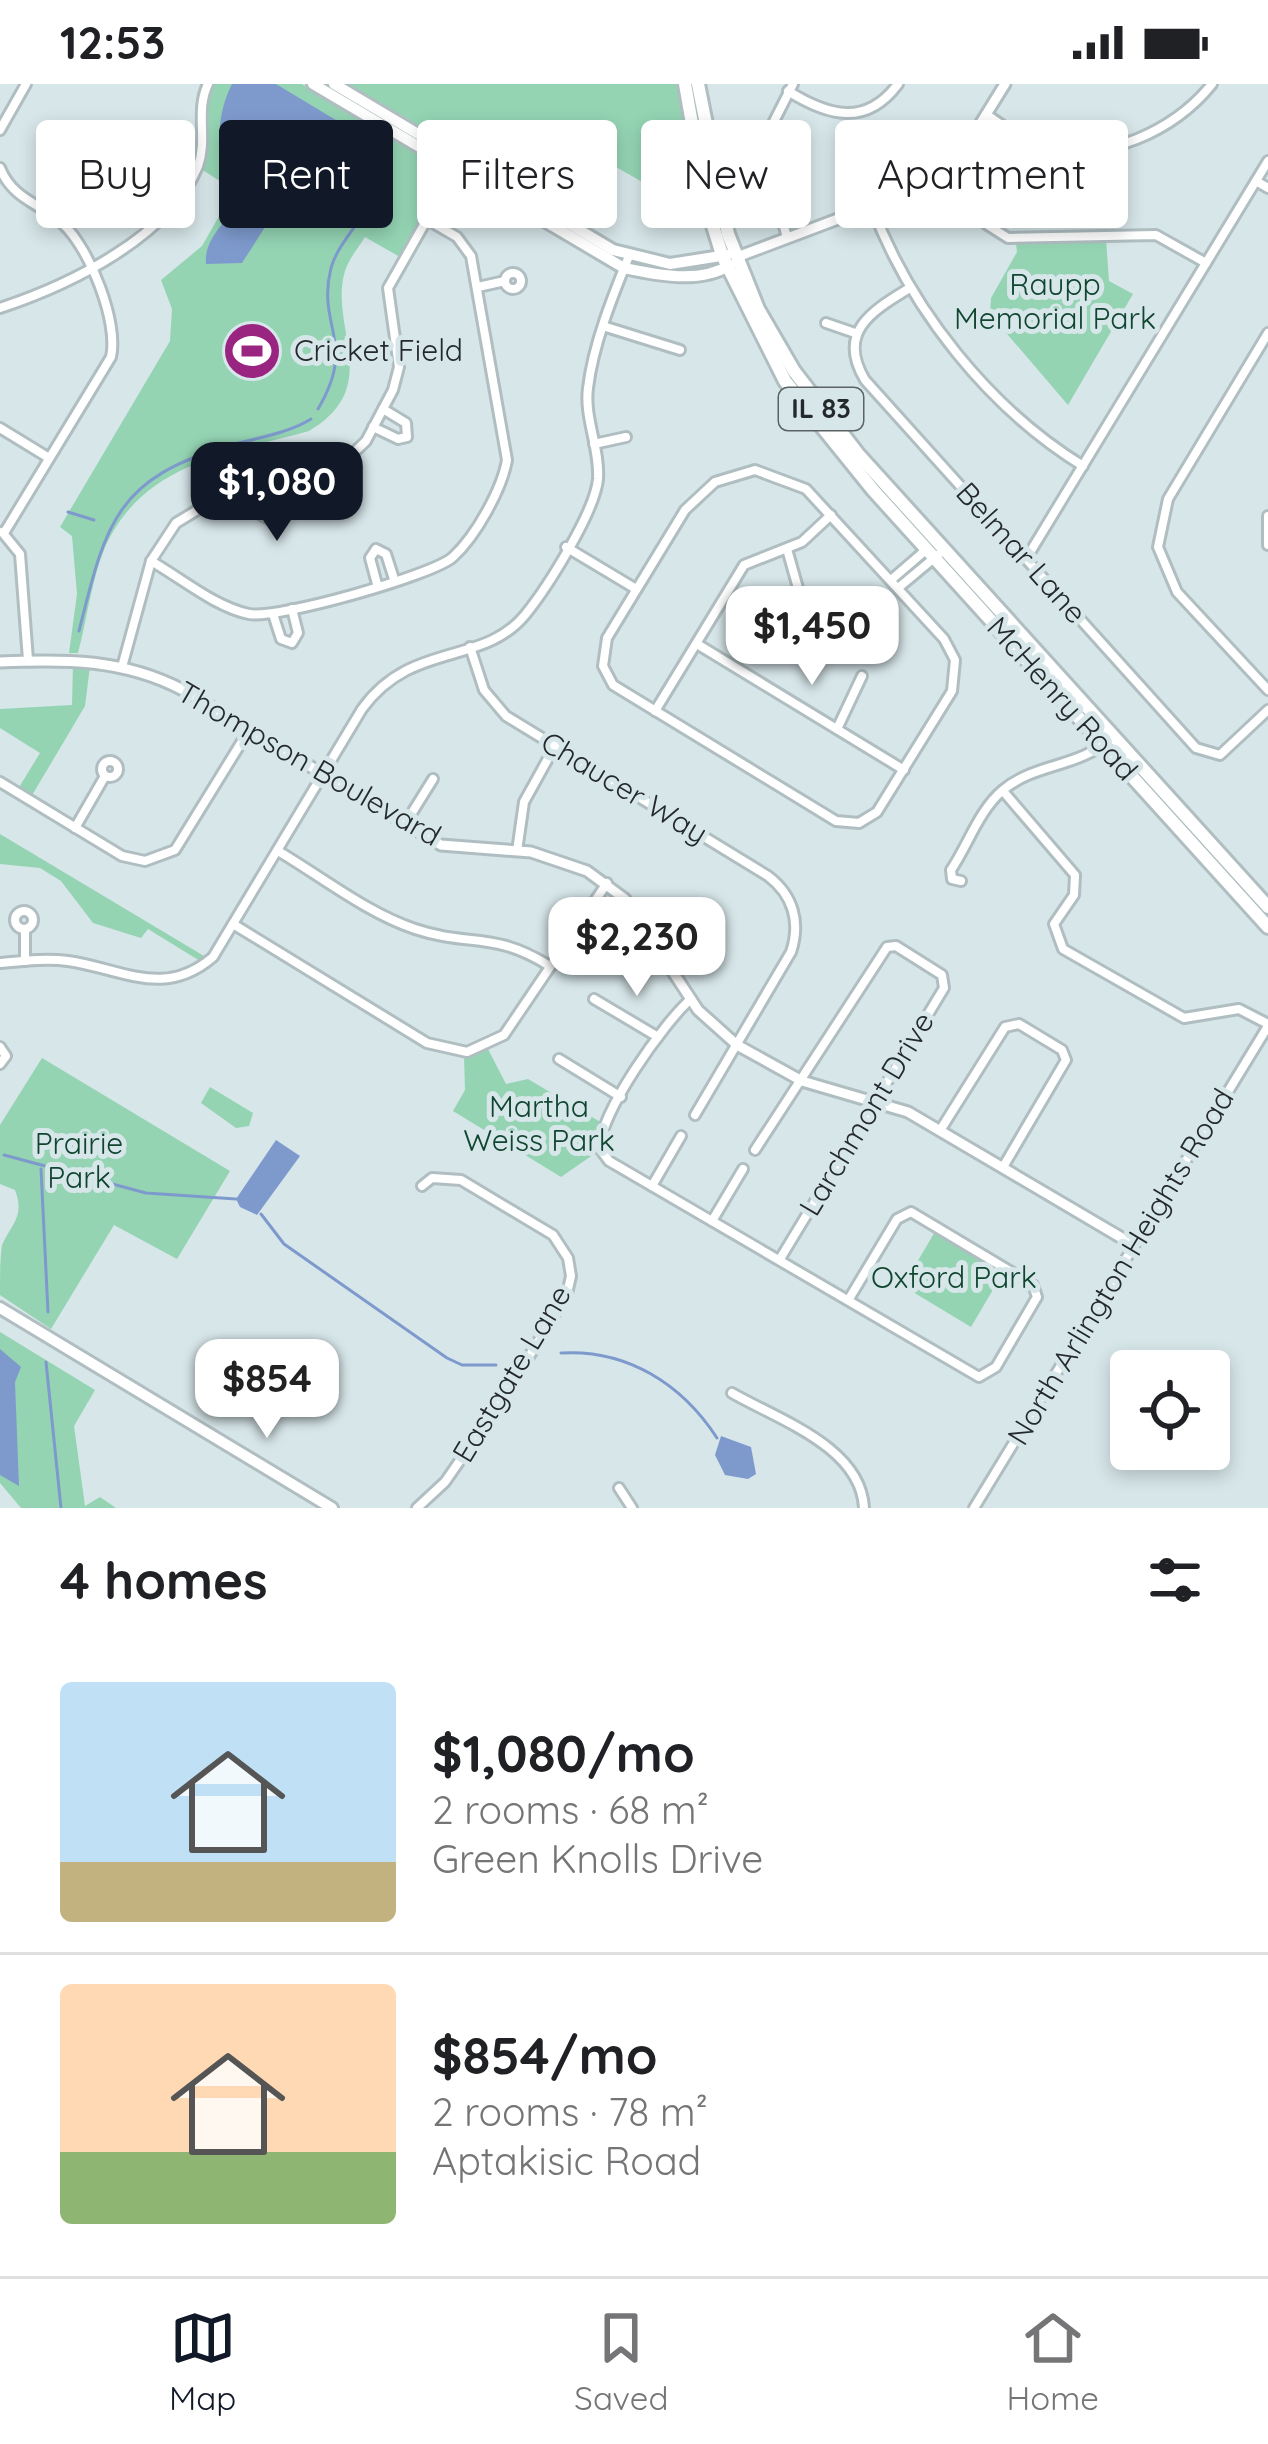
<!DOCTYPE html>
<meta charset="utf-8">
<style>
:root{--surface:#fff;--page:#f6f6f6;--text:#202124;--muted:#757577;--line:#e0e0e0;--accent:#111827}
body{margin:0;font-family:Quicksand,sans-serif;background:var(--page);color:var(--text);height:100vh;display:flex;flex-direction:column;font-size:45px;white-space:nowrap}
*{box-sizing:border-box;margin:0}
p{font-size:39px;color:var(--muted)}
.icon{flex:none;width:66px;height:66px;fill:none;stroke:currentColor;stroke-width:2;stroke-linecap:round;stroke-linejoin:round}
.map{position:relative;height:1424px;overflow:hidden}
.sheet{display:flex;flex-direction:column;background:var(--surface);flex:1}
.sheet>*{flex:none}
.guide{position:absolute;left:36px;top:36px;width:1197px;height:108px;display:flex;gap:24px}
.fabs{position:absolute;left:1110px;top:1266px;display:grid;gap:24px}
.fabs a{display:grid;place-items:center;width:120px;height:120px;border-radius:12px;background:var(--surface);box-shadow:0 6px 18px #0003;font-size:60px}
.price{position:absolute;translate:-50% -102px;padding:0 27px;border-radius:24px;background:#fff;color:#222;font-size:39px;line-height:78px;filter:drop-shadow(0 3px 6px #0008)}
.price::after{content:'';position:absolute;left:50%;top:72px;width:36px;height:27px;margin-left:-18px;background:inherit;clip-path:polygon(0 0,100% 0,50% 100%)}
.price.selected{background:var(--accent);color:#fff}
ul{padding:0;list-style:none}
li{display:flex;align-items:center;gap:36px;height:300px;padding:0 60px}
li+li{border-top:3px solid var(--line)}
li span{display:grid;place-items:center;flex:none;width:336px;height:240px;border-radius:12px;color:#555}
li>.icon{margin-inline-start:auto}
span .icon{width:144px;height:144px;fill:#fffc;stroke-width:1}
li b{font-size:51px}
h2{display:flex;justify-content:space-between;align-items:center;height:144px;padding:0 60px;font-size:51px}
.pill{padding:0 42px;border-radius:12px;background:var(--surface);box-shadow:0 6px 18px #0003;font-size:42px;line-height:108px}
.pill.selected{background:var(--accent);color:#fff}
.status{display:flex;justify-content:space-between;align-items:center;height:84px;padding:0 60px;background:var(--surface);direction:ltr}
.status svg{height:33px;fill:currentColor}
.tabs{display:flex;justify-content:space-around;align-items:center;height:168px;border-top:3px solid var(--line);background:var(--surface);font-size:33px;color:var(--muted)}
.tabs a{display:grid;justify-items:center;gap:6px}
.tabs .selected{color:var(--accent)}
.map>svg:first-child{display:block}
.green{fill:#94d4b3}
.water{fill:#7e9acd}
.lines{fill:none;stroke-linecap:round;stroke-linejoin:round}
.stream{stroke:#7e9acd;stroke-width:3}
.minor-casing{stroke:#b0bec1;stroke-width:14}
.tertiary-casing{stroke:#b0bec1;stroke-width:15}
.secondary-casing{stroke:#b0bec1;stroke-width:16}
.primary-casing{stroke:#b0bec1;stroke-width:18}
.minor{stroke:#fff;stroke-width:8}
.tertiary{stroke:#fff;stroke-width:9}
.secondary{stroke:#fff;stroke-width:10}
.primary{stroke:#fff;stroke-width:12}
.labels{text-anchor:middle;stroke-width:10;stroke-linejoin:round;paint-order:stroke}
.shield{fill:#d7e6e9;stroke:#5a6264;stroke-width:3}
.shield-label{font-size:27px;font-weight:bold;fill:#242a2b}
.park-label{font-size:30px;fill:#104630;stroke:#d7e6e9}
.poi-label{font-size:30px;fill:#242a2b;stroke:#d7e6e9;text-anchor:start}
.street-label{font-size:30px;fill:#242a2b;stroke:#d7e6e9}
</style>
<div class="status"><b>12:53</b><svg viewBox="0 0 49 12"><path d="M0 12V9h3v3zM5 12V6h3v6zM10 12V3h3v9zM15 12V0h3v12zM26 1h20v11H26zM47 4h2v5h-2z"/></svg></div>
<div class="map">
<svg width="1268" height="1424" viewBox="0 0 1268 1424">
<rect width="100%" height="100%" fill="#d7e6e9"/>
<g class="green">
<path d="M 214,0 L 302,0 L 442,84 L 444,95 L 400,173 L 365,153 C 359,163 348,176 345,187 C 328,243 385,302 309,347 C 230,369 145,378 106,461 C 92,493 87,535 78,569 L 69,569 L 77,510 L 72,452 L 60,443 L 170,257 L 172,225 L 161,196 L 202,162 L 234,106 L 201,85 L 205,21 Z"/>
<polygon points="342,0 681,0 704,133 609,79 574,138"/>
<polygon points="1106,154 1109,197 1133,210 1068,321 990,230 991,214 1017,168 1016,160"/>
<polygon points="73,580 90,582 85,622 31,713 18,705 40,669 0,644 0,625 72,621"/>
<polygon points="0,750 204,872 200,877 148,845 141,854 93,839 61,797 40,784 0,780"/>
<polygon points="488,965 506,1000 528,995 602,1039 597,1068 561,1093 453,1027 465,1006 464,972"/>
<path d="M 42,974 L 230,1087 L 177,1175 L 114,1141 L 51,1245 L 0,1211 C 0,1197 0,1174 2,1161 C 12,1139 25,1132 15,1106 L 0,1100 L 0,1041 Z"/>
<polygon points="210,1003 253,1029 249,1042 236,1044 201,1019"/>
<polygon points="936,1146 1004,1187 971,1243 903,1202"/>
<polygon points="0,1248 95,1306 74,1342 85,1422 100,1413 116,1424 21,1424 0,1399"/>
</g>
<g class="water">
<path d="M 232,0 L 276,0 L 389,68 L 393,128 L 377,140 L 356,141 C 341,121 353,89 333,76 L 285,112 L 242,179 L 206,180 C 203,148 240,132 242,100 C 212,77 216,31 232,0 Z"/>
<polygon points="276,1056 300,1072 257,1131 240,1123 236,1115"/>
<polygon points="0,1265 21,1283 15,1298 19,1402 0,1391"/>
<polygon points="721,1352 751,1363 756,1390 748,1395 725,1391 715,1371"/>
</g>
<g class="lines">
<g class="stream">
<path d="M 318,325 C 358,258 316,243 331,184 C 335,169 346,155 355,142"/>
<polyline points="68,428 94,436"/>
<path d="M 79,547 C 106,438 116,394 231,361 C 257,354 289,349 311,335"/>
<polyline points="4,1071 146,1109 236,1115"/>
<polyline points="41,1085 48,1228"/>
<polyline points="261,1130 284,1160 447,1274 462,1281 496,1281"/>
<path d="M 561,1269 C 627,1265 682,1300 717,1354"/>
<polyline points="46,1278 61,1424"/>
</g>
<g class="minor-casing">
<g id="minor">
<path d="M 788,7 C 828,32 866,43 898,0"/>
<path d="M 987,31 C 1004,42 1024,58 1044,63 C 1104,80 1175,46 1212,0"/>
<circle cx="105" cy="54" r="10"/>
<polyline points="0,46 26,0"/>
<path d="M 0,84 C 13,116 40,119 63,140 C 90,165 119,239 111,273 L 4,449"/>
<polyline points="943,90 986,140 1008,154 1156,151 1206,179"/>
<polyline points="1256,97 1268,104"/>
<path d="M 872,123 C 911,226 989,324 1083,382"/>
<polyline points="50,132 97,59"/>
<polyline points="787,154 763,59 793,0"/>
<circle cx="513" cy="197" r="8"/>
<polyline points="478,203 505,197"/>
<path d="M 908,205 C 870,228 837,249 865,296 L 1196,664 L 1220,671 L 1268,626"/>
<path d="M 0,224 C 69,201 170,153 198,82 C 208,55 195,27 208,0"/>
<polyline points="826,239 855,249"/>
<polyline points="606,243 680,266"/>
<polyline points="1268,249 1168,415 1158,463 1177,508 1268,606"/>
<polyline points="373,343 398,355 407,353 406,339 383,325"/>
<polyline points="0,344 49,374"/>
<polyline points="594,360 626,353"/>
<polygon points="755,386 806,405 944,555 955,576 952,607 877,728 859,739 836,737 613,601 603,582 607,554 685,426 715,398"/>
<polyline points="256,407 261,431 275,438 280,428 273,403"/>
<polyline points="1268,432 1268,461"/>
<polyline points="2,448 20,470 28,576"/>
<polyline points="566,463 636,505"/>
<polyline points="787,465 805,529"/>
<polyline points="1026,475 1268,77"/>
<path d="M 151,477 C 181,494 215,523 249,530 C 275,536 434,491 453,473 C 476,452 502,405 507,376 L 471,172 L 457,153 L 426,135"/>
<polyline points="891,496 927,465"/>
<polyline points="377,500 370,474 376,465 386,470 394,495"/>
<polyline points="898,504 945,465"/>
<polyline points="273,530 281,555 292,559 298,549 292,525"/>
<polyline points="697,560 904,686"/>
<path d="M 470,563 L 484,606 L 506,632 L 768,792 C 793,811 801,838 791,868 L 695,1031"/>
<polyline points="122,583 151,477 176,439 199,425 339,383 366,357 393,306 399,283 388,204 455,86"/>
<polyline points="655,627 744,481 802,458 831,431"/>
<polyline points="837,645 862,592"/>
<circle cx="110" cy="685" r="8"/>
<polyline points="0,698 122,772 145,777 175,766 249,646"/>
<polyline points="1003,707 1075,791 1074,811 1054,840 1063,865 1184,934 1239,925 1268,940"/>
<polyline points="405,740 433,695"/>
<polyline points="75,744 105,692"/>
<path d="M 278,767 C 322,793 367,829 415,845 C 469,863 493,847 548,881"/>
<polyline points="517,767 524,718 555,662"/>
<path d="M 961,797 L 952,795 L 951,786 C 968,761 979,726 1003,706 C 1037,678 1077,685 1113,653"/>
<circle cx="24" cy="836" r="9"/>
<polyline points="233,840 427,959 467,968 504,951 607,799"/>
<polyline points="25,845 25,877"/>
<polyline points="658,861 687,845 695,850 694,860 668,878"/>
<path d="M 0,879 C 22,877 46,874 68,877 C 123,885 164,915 213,873 L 362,625 C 412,556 482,583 525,531 C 547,504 595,428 598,395 C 600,364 584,334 588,304 C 593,261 613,211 629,172"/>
<polyline points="594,915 658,953"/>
<path d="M 691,915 C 665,937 598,1031 600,1065 L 609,1077 L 979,1293 L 996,1283 L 1037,1213 L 1033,1201 L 911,1128 L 897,1135 L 849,1215"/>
<polyline points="0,963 6,972 0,980"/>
<polyline points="559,975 621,1013"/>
<polyline points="941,1045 1005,943 1019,940 1062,966 1066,976 1003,1083"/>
<polyline points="755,1066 887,863 896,862 942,891 944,904 780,1175"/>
<polyline points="652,1102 681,1052"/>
<polyline points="712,1137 743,1085"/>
<path d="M 732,1309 C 779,1336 861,1363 864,1424"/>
<polyline points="619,1404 632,1424"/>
<polyline points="417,1424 445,1398 508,1307 567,1210 571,1192 568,1174 553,1151 461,1096 432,1094 422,1102"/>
<polyline points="974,1424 1268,942"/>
</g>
</g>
<g class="tertiary-casing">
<g id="tertiary">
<polyline points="737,173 928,101 961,71 1005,0"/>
<path d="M 0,578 C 65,575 124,575 183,606 L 441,761 L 531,768 L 587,787 L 625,815 L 698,926 L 737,961 L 802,997 L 908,1028 L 1132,1160"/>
</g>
</g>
<g class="secondary-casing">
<g id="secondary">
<path d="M 313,0 L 624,184 C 657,191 700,200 730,181"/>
<polyline points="334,0 613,166 670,180 727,171"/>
<polyline points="0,1224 332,1424"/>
</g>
</g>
<g class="primary-casing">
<g id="primary">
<polyline points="685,0 706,119 722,171 785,297 873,406 1268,843"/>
<polyline points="698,0 728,150 758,225 794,287 858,370 1268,823"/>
</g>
</g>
<use href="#minor" class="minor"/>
<use href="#tertiary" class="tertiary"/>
<use href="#secondary" class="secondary"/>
<use href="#primary" class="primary"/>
</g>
<defs>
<g id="stadium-disc" transform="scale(3)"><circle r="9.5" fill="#992581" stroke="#d7e6e9"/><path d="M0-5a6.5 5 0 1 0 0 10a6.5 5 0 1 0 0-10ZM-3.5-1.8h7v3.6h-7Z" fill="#fff"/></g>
</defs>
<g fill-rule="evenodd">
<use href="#stadium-disc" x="252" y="267"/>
</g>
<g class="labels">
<rect class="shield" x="779" y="304" width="84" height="42" rx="9"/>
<g class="shield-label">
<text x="821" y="334">IL 83</text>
</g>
<g class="park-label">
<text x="1055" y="211">Raupp<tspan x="1055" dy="34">Memorial Park</tspan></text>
<text x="539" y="1033">Martha<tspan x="539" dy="34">Weiss Park</tspan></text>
<text x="79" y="1070">Prairie<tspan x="79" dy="34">Park</tspan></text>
<text x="954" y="1204">Oxford Park</text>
</g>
<g class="poi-label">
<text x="294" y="277">Cricket Field</text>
</g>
<g class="street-label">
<text transform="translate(1021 469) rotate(48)" y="10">Belmar Lane</text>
<text transform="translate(1062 615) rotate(48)" y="10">McHenry Road</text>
<text transform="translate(309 680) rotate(30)" y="10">Thompson Boulevard</text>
<text transform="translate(624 704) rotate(31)" y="10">Chaucer Way</text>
<text transform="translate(867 1030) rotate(-59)" y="10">Larchmont Drive</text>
<text transform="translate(1121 1183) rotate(-59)" y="10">North Arlington Heights Road</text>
<text transform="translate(512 1290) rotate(-59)" y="10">Eastgate Lane</text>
</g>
</g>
</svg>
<div class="fabs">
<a><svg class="icon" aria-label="locate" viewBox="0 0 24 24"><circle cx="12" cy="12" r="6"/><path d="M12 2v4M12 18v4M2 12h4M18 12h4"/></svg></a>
</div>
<b class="price selected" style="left:277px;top:460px">$1,080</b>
<b class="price" style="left:812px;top:604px">$1,450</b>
<b class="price" style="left:637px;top:915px">$2,230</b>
<b class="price" style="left:267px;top:1357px">$854</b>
<div class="guide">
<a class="pill">Buy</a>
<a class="pill selected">Rent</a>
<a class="pill">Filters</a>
<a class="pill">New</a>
<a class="pill">Apartment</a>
</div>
</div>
<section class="sheet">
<h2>4 homes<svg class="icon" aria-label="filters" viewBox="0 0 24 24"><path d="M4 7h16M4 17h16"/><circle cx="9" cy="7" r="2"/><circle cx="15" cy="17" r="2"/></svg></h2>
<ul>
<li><span style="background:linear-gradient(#bfe0f5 75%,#c2b280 0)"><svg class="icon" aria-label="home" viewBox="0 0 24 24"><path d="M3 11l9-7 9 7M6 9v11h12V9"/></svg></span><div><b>$1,080/mo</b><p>2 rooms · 68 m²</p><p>Green Knolls Drive</p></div></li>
<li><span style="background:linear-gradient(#ffd9b3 70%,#8fb573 0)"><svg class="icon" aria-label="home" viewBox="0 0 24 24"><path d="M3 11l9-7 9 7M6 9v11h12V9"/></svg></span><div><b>$854/mo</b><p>2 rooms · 78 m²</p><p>Aptakisic Road</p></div></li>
</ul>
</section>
<nav class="tabs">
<a class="selected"><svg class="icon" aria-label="map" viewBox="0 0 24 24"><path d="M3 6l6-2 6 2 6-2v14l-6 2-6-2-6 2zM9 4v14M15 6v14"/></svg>Map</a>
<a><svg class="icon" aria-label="saved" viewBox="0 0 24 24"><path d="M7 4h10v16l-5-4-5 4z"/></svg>Saved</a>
<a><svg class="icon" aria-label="home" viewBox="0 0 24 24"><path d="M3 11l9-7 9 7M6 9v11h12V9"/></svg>Home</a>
</nav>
